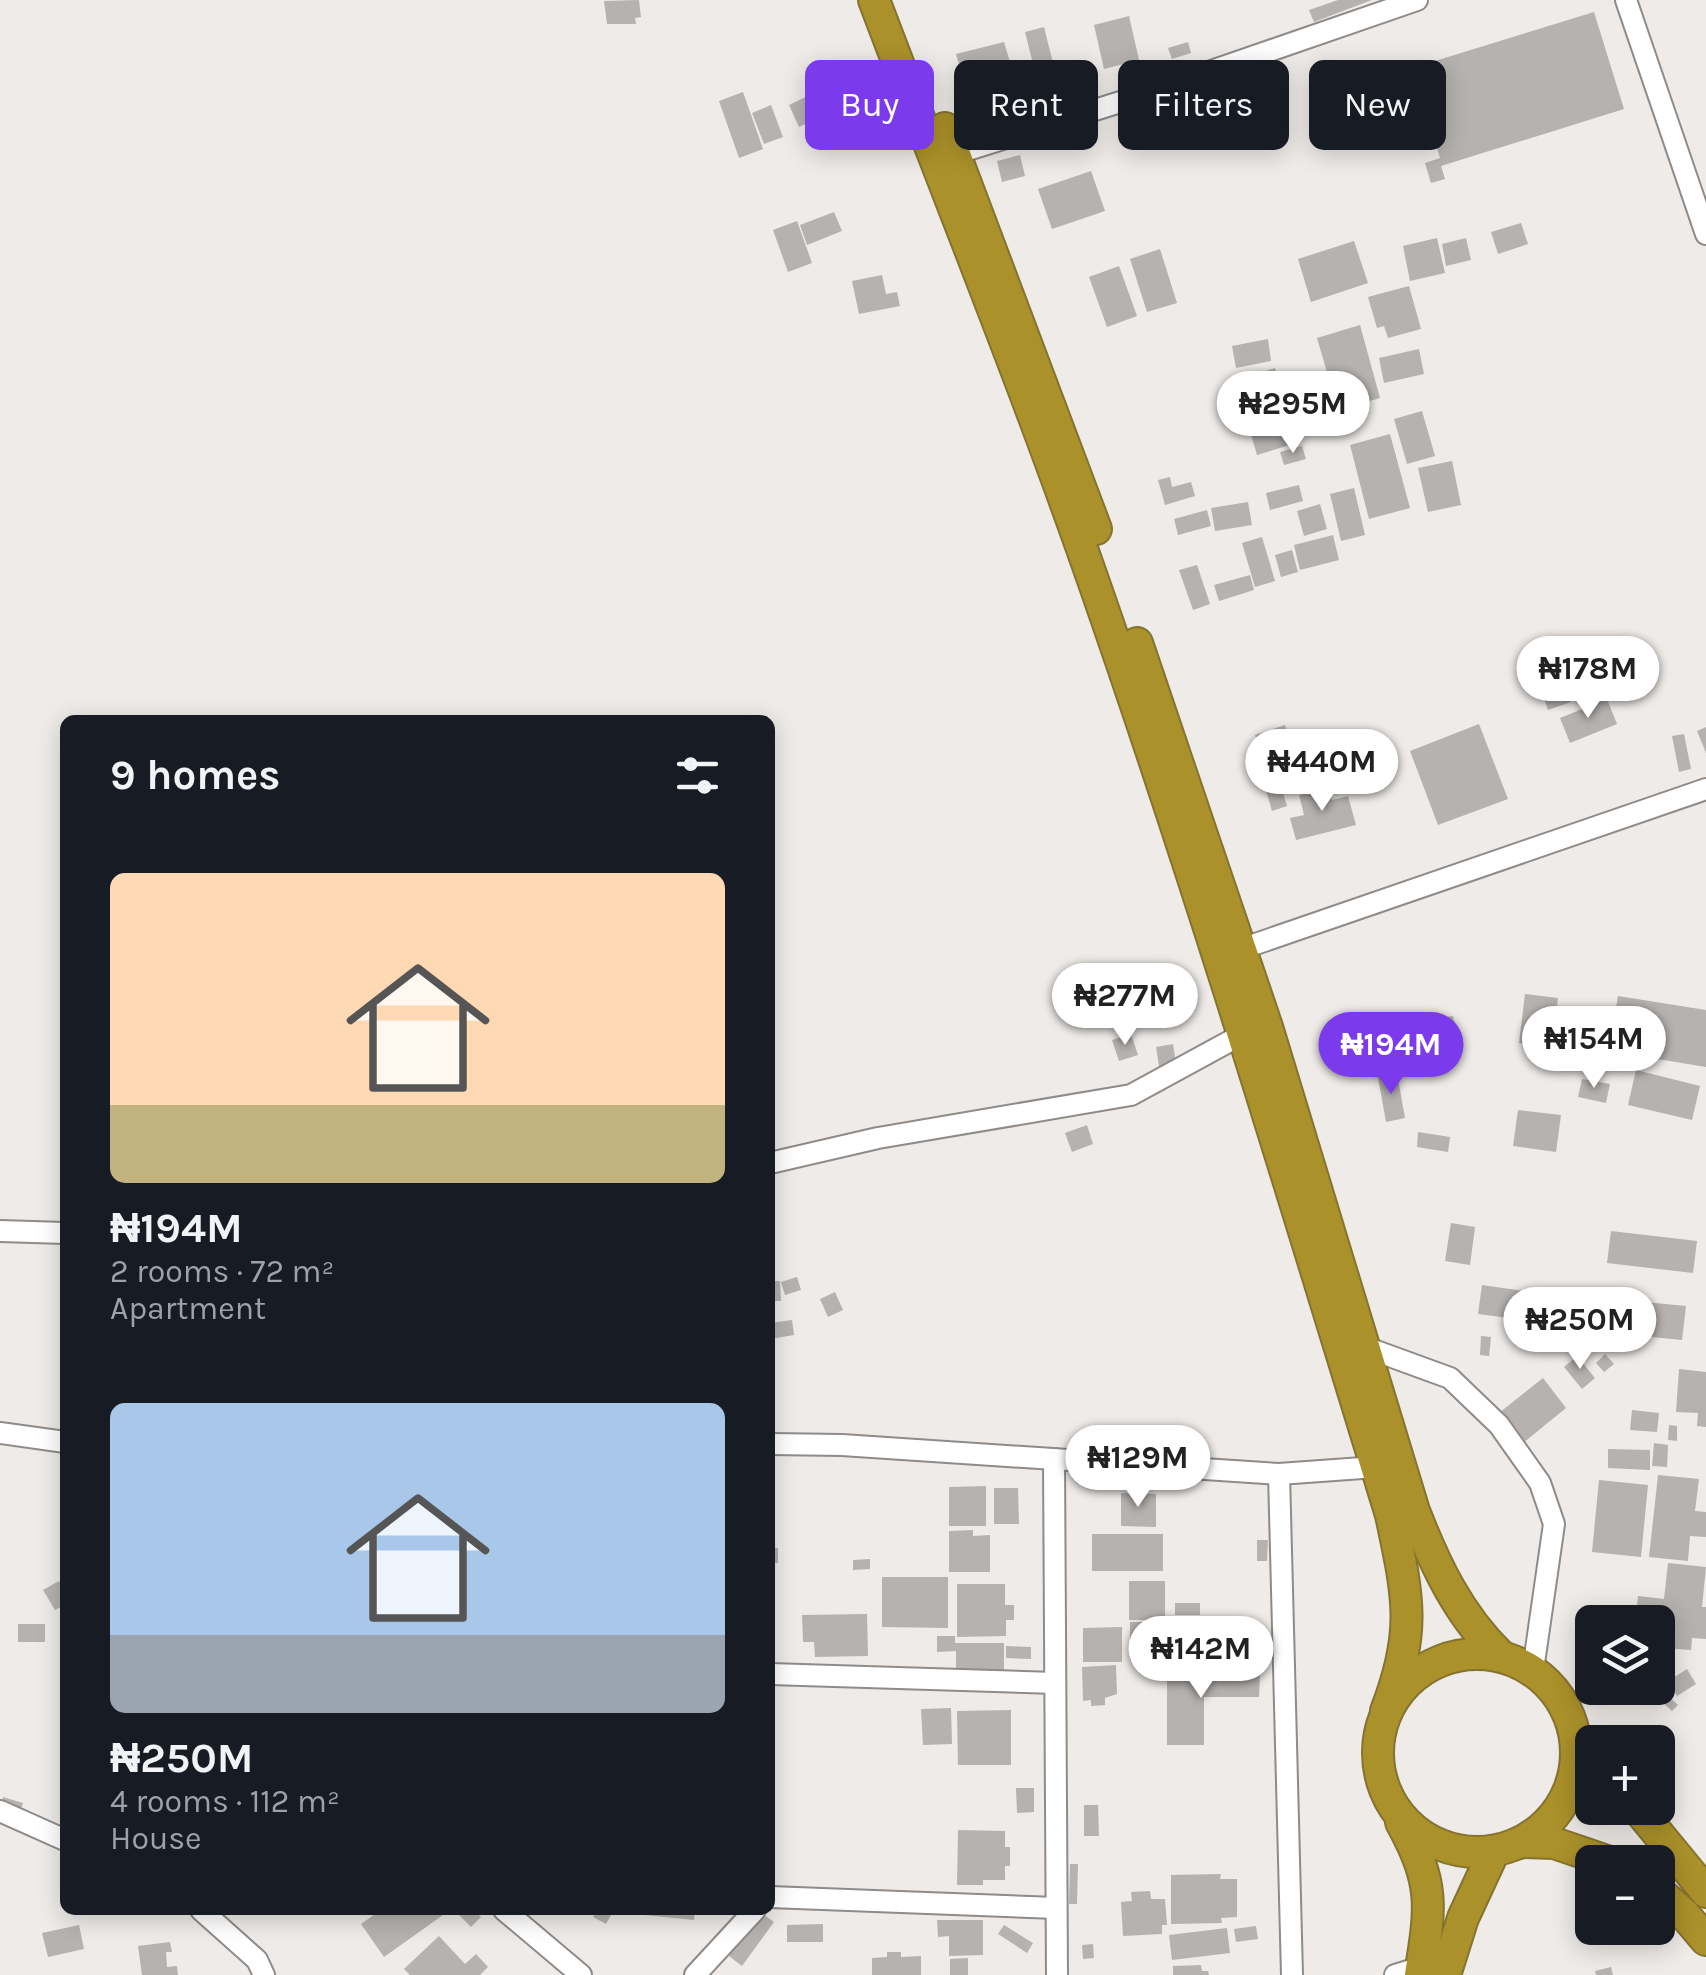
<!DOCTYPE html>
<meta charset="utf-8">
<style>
:root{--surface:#171b24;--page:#242831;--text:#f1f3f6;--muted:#9ea1a6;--accent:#7c3aed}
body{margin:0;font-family:Karla,sans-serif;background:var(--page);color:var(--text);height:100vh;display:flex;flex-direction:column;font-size:38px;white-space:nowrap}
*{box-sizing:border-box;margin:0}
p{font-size:32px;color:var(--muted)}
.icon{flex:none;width:55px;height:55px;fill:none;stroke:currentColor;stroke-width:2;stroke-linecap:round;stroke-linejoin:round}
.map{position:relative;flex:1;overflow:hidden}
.drawer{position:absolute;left:60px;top:715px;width:715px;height:1200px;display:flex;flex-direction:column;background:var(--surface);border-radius:15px;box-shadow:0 5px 25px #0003}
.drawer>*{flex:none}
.guide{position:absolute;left:805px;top:60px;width:750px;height:90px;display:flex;gap:20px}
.buttons{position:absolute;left:1575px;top:1605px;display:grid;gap:20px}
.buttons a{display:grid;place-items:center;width:100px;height:100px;border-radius:15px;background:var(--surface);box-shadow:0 5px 25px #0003;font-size:50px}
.price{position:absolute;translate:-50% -85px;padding:0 22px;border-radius:35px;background:#fff;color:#222;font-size:32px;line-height:65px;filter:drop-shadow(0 2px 5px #0008)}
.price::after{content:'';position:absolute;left:50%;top:60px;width:30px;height:22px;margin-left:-15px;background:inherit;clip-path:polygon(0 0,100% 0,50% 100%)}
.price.active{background:var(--accent);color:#fff}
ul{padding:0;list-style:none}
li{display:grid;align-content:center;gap:20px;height:530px;padding:0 50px}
li span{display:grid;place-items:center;height:310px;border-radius:15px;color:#555}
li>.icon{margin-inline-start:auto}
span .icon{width:180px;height:180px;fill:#fffc;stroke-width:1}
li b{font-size:42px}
h2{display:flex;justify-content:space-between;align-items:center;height:120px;padding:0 50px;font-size:42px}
.tag{padding:0 35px;border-radius:15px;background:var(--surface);box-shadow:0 5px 25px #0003;font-size:35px;line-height:90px}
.tag.active{background:var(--accent);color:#fff}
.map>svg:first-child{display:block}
.building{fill:#b5b2af}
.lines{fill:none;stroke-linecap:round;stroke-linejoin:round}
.minor-casing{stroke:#8e8b89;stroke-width:24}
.highway-casing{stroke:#857330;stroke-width:34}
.minor{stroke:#fff;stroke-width:20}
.highway{stroke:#ab912a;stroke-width:30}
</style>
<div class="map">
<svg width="1706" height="1975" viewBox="0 0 1706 1975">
<rect width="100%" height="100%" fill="#eeebe8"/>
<g class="building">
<polygon points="639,0 641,17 635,18 636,24 607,24 604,1"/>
<polygon points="1338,0 1372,0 1314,22 1309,10"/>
<polygon points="1594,12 1624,109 1441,166 1445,179 1431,183 1425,163 1440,158 1412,68"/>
<polygon points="1129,16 1139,60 1104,69 1094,25"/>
<polygon points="1044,27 1055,71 1036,76 1025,32"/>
<polygon points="1004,42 1010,62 962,75 956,54"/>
<polygon points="1188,42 1191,53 1172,59 1168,48"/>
<polygon points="1379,77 1381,99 1358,101 1356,79"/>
<polygon points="818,91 829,113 799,127 789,105"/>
<polygon points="743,92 763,149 739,158 719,101"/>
<polygon points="771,105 783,137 764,144 752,113"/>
<polygon points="1151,116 1158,133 1138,143 1130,126"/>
<polygon points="1020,155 1025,176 1002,182 997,161"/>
<polygon points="1091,171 1105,211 1052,229 1038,189"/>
<polygon points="834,212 842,231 807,245 800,225"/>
<polygon points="797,221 812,263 788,272 773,230"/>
<polygon points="1521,223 1528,244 1498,254 1491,232"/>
<polygon points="1437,238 1445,273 1410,281 1403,246"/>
<polygon points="1466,238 1471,260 1446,266 1442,244"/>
<polygon points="1354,241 1368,283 1311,302 1298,259"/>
<polygon points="1160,249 1177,303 1147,312 1130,259"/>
<polygon points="1119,266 1137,316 1107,327 1089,277"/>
<polygon points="882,275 886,294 897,292 900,306 859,314 852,281"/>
<polygon points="1409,286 1421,329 1388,338 1384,326 1377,328 1368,297"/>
<polygon points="1360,325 1380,398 1338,410 1317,338"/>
<polygon points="1268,339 1271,361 1236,368 1232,346"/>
<polygon points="1419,349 1424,374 1384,383 1379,358"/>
<polygon points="1275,368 1296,443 1257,455 1235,380"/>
<polygon points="1422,411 1435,456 1407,464 1394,419"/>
<polygon points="1390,434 1410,508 1369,519 1350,445"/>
<polygon points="1302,446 1306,459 1284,465 1280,452"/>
<polygon points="1452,461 1461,505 1428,512 1418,468"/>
<polygon points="1170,477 1172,487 1191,482 1195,496 1165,505 1158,480"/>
<polygon points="1299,485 1303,501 1270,510 1266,493"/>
<polygon points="1354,488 1365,535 1341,541 1330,494"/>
<polygon points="1248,502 1252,525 1215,531 1211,508"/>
<polygon points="1320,504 1327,529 1304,536 1297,511"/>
<polygon points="1207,510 1211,526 1178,535 1174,519"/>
<polygon points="1333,535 1339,560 1300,570 1294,545"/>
<polygon points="1262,537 1275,581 1255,587 1242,543"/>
<polygon points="1292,550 1298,572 1281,577 1275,555"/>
<polygon points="1197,565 1210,604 1193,610 1179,570"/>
<polygon points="1250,575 1254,590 1219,601 1214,585"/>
<polygon points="1637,651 1642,665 1620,673 1615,658"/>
<polygon points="1591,667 1598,690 1573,697 1566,675"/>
<polygon points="1563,680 1571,702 1548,710 1540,687"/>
<polygon points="1607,699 1617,724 1570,743 1560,718"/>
<polygon points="1479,724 1508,799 1438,825 1410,751"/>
<polygon points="1285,725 1293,752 1263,761 1255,735"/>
<polygon points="1706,727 1706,753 1697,731"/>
<polygon points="1684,734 1691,769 1679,772 1672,736"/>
<polygon points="1280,783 1287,806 1272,811 1265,787"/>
<polygon points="1329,787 1332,800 1348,796 1356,825 1296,840 1290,818 1304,815 1299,795"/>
<polygon points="1525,994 1558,998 1552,1048 1519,1043"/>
<polygon points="1618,996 1706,1010 1706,1067 1609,1051"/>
<polygon points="1453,1016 1458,1053 1422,1058 1416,1022"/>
<polygon points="1131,1034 1138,1055 1119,1061 1112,1040"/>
<polygon points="1173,1044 1176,1063 1159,1066 1156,1047"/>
<polygon points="1636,1070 1700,1086 1692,1120 1628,1105"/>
<polygon points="1397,1073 1405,1118 1386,1122 1378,1077"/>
<polygon points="1582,1079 1610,1084 1606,1103 1578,1097"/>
<polygon points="1518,1110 1561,1115 1556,1152 1513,1146"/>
<polygon points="1087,1125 1093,1144 1072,1152 1065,1133"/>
<polygon points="1418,1132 1450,1137 1448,1152 1417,1147"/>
<polygon points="1451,1223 1475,1227 1470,1265 1445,1261"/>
<polygon points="1611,1231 1697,1241 1693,1273 1607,1263"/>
<polygon points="797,1277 801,1290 785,1295 781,1282"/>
<polygon points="770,1281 780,1281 781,1301 770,1301"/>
<polygon points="1482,1285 1560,1296 1556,1324 1478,1314"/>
<polygon points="835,1292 843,1310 828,1317 820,1299"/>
<polygon points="1574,1295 1686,1306 1682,1340 1571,1329"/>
<polygon points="792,1320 794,1335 770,1339 770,1323"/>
<polygon points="1481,1336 1491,1337 1489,1356 1480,1355"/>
<polygon points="1605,1354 1614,1364 1604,1372 1596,1363"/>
<polygon points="1577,1356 1595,1378 1582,1389 1564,1367"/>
<polygon points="1679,1369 1706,1372 1706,1427 1697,1426 1698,1413 1676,1412"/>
<polygon points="1543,1378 1566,1408 1523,1443 1499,1413"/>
<polygon points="1632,1410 1659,1413 1657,1432 1630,1430"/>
<polygon points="1669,1425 1677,1426 1677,1441 1668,1440"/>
<polygon points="1654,1443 1668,1445 1667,1467 1652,1466"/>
<polygon points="1608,1449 1650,1450 1650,1470 1608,1468"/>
<polygon points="1658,1475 1699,1479 1695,1511 1706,1512 1706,1537 1690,1536 1688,1561 1649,1557"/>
<polygon points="1599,1480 1648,1485 1641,1557 1592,1552"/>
<polygon points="986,1486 986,1526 949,1526 949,1487"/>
<polygon points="994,1488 1018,1488 1019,1524 994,1524"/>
<polygon points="1121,1493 1156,1494 1156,1527 1121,1526"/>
<polygon points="973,1530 973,1536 990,1535 990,1572 949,1572 949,1531"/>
<rect x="1092" y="1534" width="71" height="37"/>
<polygon points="1257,1540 1268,1540 1267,1561 1257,1561"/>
<polygon points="770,1547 778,1548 778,1563 770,1563"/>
<polygon points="870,1559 870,1569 853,1570 853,1560"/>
<polygon points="1668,1563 1706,1567 1702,1607 1706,1607 1706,1639 1692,1638 1691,1650 1664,1648 1665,1632 1658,1631 1658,1622 1635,1622 1638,1596 1664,1599"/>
<polygon points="882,1577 948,1577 948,1628 882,1627"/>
<polygon points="59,1581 65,1591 65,1605 55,1610 43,1590"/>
<rect x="1129" y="1581" width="36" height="39"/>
<polygon points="957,1584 1005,1584 1005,1605 1014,1605 1014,1620 1006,1620 1006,1636 957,1637"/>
<rect x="1175" y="1603" width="25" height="12"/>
<polygon points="867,1614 868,1656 815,1657 814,1642 803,1642 802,1615"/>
<rect x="1130" y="1622" width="36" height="39"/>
<rect x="18" y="1624" width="27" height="18"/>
<polygon points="1122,1627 1122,1662 1083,1662 1083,1628"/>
<rect x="1215" y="1634" width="40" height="30"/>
<polygon points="937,1636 955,1636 955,1643 1004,1643 1004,1670 956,1670 956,1651 937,1652"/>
<polygon points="1006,1646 1031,1647 1031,1659 1006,1658"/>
<polygon points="1116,1665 1117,1694 1105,1698 1105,1705 1091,1706 1091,1700 1083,1701 1082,1667"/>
<polygon points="1687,1669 1696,1684 1677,1696 1668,1681"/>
<polygon points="1167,1673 1260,1674 1259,1697 1204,1697 1204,1745 1167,1745"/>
<polygon points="1667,1695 1678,1705 1672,1711 1661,1701"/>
<polygon points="951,1708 952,1744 923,1745 921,1709"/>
<polygon points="1011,1710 1011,1765 958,1765 957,1711"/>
<polygon points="1016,1788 1034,1788 1034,1812 1017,1813"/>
<polygon points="3,1797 23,1803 19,1816 0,1811"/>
<polygon points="1084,1805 1098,1805 1099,1836 1084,1836"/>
<polygon points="958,1830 1005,1831 1005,1847 1010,1847 1010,1866 1005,1866 1005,1880 983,1880 983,1885 957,1885"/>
<polygon points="1070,1864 1078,1864 1077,1904 1069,1904"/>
<polygon points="1221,1874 1220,1879 1237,1879 1237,1917 1221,1918 1222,1923 1171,1924 1171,1875"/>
<polygon points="1150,1891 1151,1899 1165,1899 1167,1925 1162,1925 1162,1934 1123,1936 1121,1902 1132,1901 1131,1892"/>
<polygon points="381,1910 439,1910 443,1915 384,1957 361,1924"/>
<polygon points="454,1910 474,1910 481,1917 471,1927"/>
<polygon points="597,1910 614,1910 606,1924 593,1917"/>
<polygon points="635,1910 695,1910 694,1920 635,1914"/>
<polygon points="760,1912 774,1922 742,1966 729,1956"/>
<polygon points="937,1920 983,1920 983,1955 949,1956 949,1936 938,1937"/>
<polygon points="823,1924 823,1942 787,1942 787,1925"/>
<polygon points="79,1925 84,1949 48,1957 42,1933"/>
<polygon points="1004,1925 1033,1943 1027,1953 998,1934"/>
<polygon points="1256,1926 1258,1939 1236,1942 1234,1929"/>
<polygon points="1227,1928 1230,1953 1172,1960 1169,1935"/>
<polygon points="439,1936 465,1964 476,1954 488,1967 480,1975 410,1975 404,1969"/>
<polygon points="170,1942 172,1952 166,1952 167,1967 177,1966 178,1975 142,1975 138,1946"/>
<polygon points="1093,1944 1094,1958 1083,1959 1082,1945"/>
<polygon points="887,1952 901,1952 901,1957 921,1956 921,1975 872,1975 872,1958 887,1957"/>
<polygon points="968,1958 968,1975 950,1975 950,1959"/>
<polygon points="1201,1965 1202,1971 1208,1971 1209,1975 1173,1975 1173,1966"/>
<polygon points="1611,1967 1613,1975 1596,1975 1595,1971"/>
</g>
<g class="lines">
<g class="minor-casing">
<g id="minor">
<polyline points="1626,0 1706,234"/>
<polyline points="955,154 1133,98 1417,0"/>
<polyline points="1241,949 1706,789"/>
<polyline points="770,1163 878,1138 1131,1095 1243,1034"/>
<polyline points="0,1231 65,1233"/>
<polyline points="1365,1347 1450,1378 1499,1425 1540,1483 1554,1524 1533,1670"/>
<polyline points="0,1433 65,1442"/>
<polyline points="770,1444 842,1445 1279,1474 1376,1467"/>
<polyline points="1054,1459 1057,1975"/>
<polyline points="1279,1474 1292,1975"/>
<polyline points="770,1674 1055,1683"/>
<polyline points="0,1811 65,1840"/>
<polyline points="770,1897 1056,1908"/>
<polyline points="201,1910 257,1960 264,1975"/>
<polyline points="504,1910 581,1975"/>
<polyline points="695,1975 755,1910"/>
<polyline points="1395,1975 1421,1967"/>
</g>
</g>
<g class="highway-casing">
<g id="highway">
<path d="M 874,0 C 947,193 1025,385 1093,580 C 1201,889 1295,1202 1391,1515 C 1408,1596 1417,1631 1386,1711"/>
<polyline points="945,128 1096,529"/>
<path d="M 1137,643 L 1267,1027 L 1414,1511 C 1435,1565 1459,1616 1501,1656"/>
<circle cx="1477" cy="1753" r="99"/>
<polyline points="1637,1808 1706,1892"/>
<path d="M 1401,1822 C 1435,1884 1431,1907 1420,1975"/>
<polyline points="1522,1842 1554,1843 1610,1862"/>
<polyline points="1658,1891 1684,1914 1706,1940"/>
<polyline points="1445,1975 1463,1918 1494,1851"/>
</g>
</g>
<use href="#minor" class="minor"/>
<use href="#highway" class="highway"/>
</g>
</svg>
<div class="buttons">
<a><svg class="icon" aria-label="layers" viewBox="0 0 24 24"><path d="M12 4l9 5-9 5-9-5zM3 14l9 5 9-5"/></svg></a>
<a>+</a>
<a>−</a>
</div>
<b class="price" style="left:1293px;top:456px">₦295M</b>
<b class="price" style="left:1588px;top:721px">₦178M</b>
<b class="price" style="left:1322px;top:814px">₦440M</b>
<b class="price" style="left:1125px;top:1048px">₦277M</b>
<b class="price" style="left:1594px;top:1091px">₦154M</b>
<b class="price active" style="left:1391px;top:1097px">₦194M</b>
<b class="price" style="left:1580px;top:1372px">₦250M</b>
<b class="price" style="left:1138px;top:1510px">₦129M</b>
<b class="price" style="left:1201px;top:1701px">₦142M</b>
<div class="guide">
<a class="tag active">Buy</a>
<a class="tag">Rent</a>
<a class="tag">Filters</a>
<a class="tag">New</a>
</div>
<section class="drawer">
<h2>9 homes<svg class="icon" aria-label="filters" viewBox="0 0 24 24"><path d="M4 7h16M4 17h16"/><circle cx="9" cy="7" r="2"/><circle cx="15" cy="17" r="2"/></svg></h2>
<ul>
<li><span style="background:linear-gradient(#ffd9b3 75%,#c2b280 0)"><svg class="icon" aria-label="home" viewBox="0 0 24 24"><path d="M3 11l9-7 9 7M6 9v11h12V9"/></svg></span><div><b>₦194M</b><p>2 rooms · 72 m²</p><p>Apartment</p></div></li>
<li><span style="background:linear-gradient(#a9c7e8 75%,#9aa5b1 0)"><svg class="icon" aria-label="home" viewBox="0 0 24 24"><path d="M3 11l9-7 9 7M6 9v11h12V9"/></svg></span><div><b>₦250M</b><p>4 rooms · 112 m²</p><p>House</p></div></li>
</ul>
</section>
</div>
